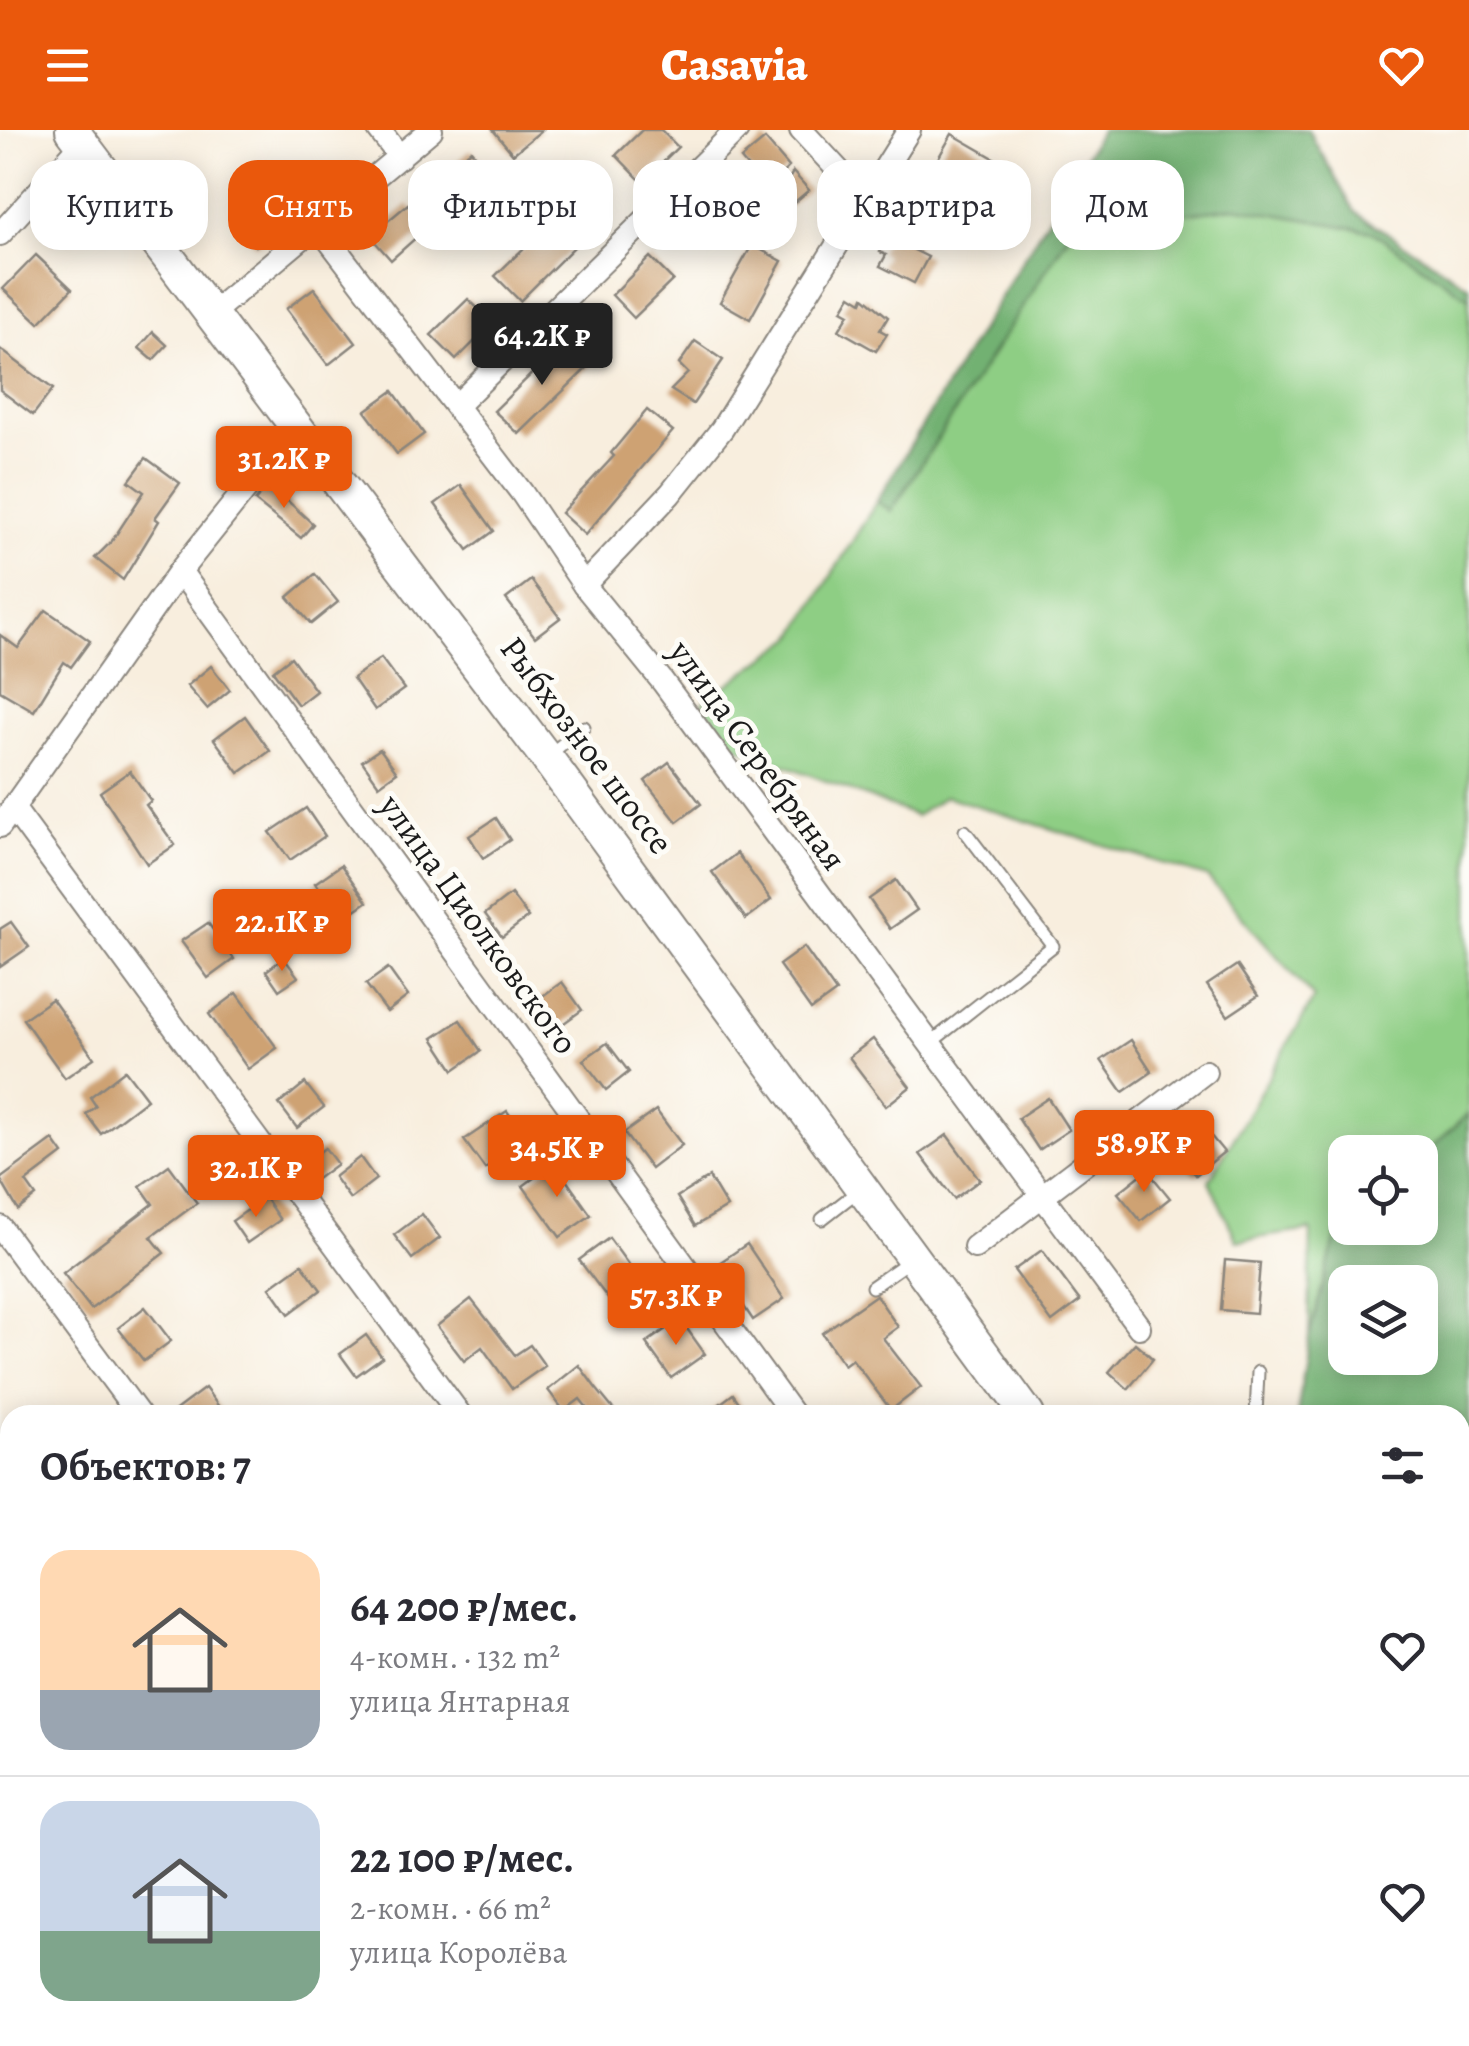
<!DOCTYPE html>
<html lang="ru">
<meta charset="utf-8">
<style>
:root{--surface:#fff;--page:#f7f7f7;--text:#2b2b33;--muted:#7c7c81;--line:#e1e1e2;--accent:#ea580c}
body{margin:0;font-family:Alegreya,serif;background:var(--page);color:var(--text);height:100vh;display:flex;flex-direction:column;font-size:38px;white-space:nowrap}
*{box-sizing:border-box;margin:0}
p{font-size:32px;color:var(--muted)}
.icon{flex:none;width:55px;height:55px;fill:none;stroke:currentColor;stroke-width:2;stroke-linecap:round;stroke-linejoin:round}
.map{position:relative;flex:1;overflow:hidden}
.side{position:absolute;left:0px;top:1275px;width:1470px;height:642px;display:flex;flex-direction:column;background:var(--surface);border-radius:30px 30px 0 0;box-shadow:0 5px 25px #0003}
.side>*{flex:none}
.top-card{position:absolute;left:30px;top:30px;width:1410px;height:90px;display:flex;gap:20px}
.controls{position:absolute;left:1328px;top:1005px;display:grid;gap:20px}
.controls a{display:grid;place-items:center;width:110px;height:110px;border-radius:20px;background:var(--surface);box-shadow:0 5px 25px #0003;font-size:50px}
.price{position:absolute;translate:-50% -85px;padding:0 22px;border-radius:10px;background:var(--accent);color:#fff;font-size:32px;line-height:65px;filter:drop-shadow(0 2px 5px #0008)}
.price::after{content:'';position:absolute;left:50%;top:60px;width:30px;height:22px;margin-left:-15px;background:inherit;clip-path:polygon(0 0,100% 0,50% 100%)}
.price.selected{background:#222;color:#fff}
ul{padding:0;list-style:none}
li{display:flex;align-items:center;gap:30px;height:250px;padding:0 40px}
li+li{border-top:2px solid var(--line)}
li span{display:grid;place-items:center;flex:none;width:280px;height:200px;border-radius:30px;color:#555}
li>.icon{margin-inline-start:auto}
span .icon{width:120px;height:120px;fill:#fffc;stroke-width:1}
li b{font-size:42px}
h2{display:flex;justify-content:space-between;align-items:center;height:120px;padding:0 40px;font-size:42px}
.chip{padding:0 35px;border-radius:30px;background:var(--surface);box-shadow:0 5px 25px #0003;font-size:35px;line-height:90px}
.chip.selected{background:var(--accent);color:#fff}
header{display:flex;justify-content:space-between;align-items:center;height:130px;padding:0 40px;background:var(--accent);color:#fff;font-size:45px;font-weight:800}
.map>svg:first-child{display:block}
.green{fill:#8ece84;stroke:#557550;stroke-width:2.5}
.forest{fill:#72b172;stroke:#476647;stroke-width:2.5;fill-rule:evenodd}
.lines{fill:none;stroke-linecap:round;stroke-linejoin:round}
.stream{stroke:#40b1b8;stroke-width:6}
.building{fill:#cea273}
.lane-casing{stroke:#8a857d;stroke-width:15}
.street-casing{stroke:#8a857d;stroke-width:26}
.secondary-casing{stroke:#8a857d;stroke-width:36}
.lane{stroke:#fff;stroke-width:11}
.street{stroke:#fff;stroke-width:22}
.secondary{stroke:#fff;stroke-width:32}
.labels{text-anchor:middle;stroke-width:10;stroke-linejoin:round;paint-order:stroke}
.street-label{font-size:35px;fill:#1c1c1c;stroke:#fdfcf7}
</style>
<header><svg class="icon" aria-label="menu" viewBox="0 0 24 24"><path d="M4 6h16M4 12h16M4 18h16"/></svg>Casavia<svg class="icon" aria-label="heart" viewBox="0 0 24 24"><path d="M12 20l-8-8c-3-5 5-10 8-4 3-6 11-1 8 4z"/></svg></header>
<div class="map">
<svg width="1469" height="1916" viewBox="0 0 1469 1916">
<rect width="100%" height="100%" fill="#fdfcf7"/>
<filter id="ink" filterUnits="userSpaceOnUse"><feTurbulence type="fractalNoise" baseFrequency=".01" numOctaves="2"/><feDisplacementMap in="SourceGraphic" scale="20" xChannelSelector="R" yChannelSelector="G"/><feConvolveMatrix kernelMatrix="1 2 1 2 8 2 1 2 1" color-interpolation-filters="sRGB"/></filter>
<filter id="wash" filterUnits="userSpaceOnUse"><feTurbulence type="fractalNoise" baseFrequency=".0048" numOctaves="4" result="noise"/><feDisplacementMap in="SourceGraphic" scale="40" xChannelSelector="R" yChannelSelector="G"/><feGaussianBlur stdDeviation="2.25" result="paint"/><feColorMatrix in="noise" values="0 0 0 0 0 0 0 0 0 0 0 0 0 0 0 0 0 1.4 0 .05"/><feComposite in="paint" operator="in"/></filter>
<g filter="url(#wash)">
<rect width="100%" height="100%" fill="#f8eede"/>
<polygon class="green" points="1235,77 1371,101 1469,168 1469,983 1420,1029 1420,1022 1345,1022 1345,1078 1309,1207 1311,1100 1237,1111 1209,1051 1314,868 1207,747 945,666 916,686 733,615 702,573 794,507 877,371 892,380 1073,98"/>
<g class="forest">
<polygon points="1101,0 1308,0 1355,82 1469,156 1469,168 1371,101 1235,77 1073,98 891,381 877,371"/>
<path d="M 1469,983 L 1469,1562 L 1460,1566 L 1460,1285 L 1297,1285 L 1309,1207 L 1343,1080 L 1345,1098 L 1420,1098 L 1420,1029 ZM 1345,1152 L 1420,1152 L 1420,1228 L 1345,1228 Z"/>
</g>
<g class="lines">
<polyline class="stream" points="545,1916 558,1908"/>
</g>
<g id="blocks">
<g class="building">
<polygon points="493,0 542,0 513,24"/>
<polygon points="642,0 661,0 678,17 642,52 616,25"/>
<polygon points="952,4 997,30 963,89 918,64"/>
<polygon points="765,9 789,37 766,59 741,29"/>
<polygon points="471,20 492,45 452,78 431,52"/>
<polygon points="793,42 809,60 763,99 762,98"/>
<polygon points="271,57 294,87 256,116 232,86"/>
<polygon points="587,57 610,81 520,171 495,146"/>
<polygon points="717,62 739,85 701,121 679,98"/>
<polygon points="408,74 428,97 391,130 370,106"/>
<polygon points="894,95 921,108 914,120 928,127 914,153 880,136 886,125 880,122"/>
<polygon points="752,115 782,131 750,189 720,172"/>
<polygon points="36,125 72,159 39,193 3,159"/>
<polygon points="650,127 673,150 634,188 612,165"/>
<polygon points="314,158 356,213 328,235 286,179"/>
<polygon points="851,165 862,172 864,167 888,187 880,200 887,204 876,221 839,200 849,184 842,180"/>
<polygon points="468,169 493,193 456,230 431,205"/>
<polygon points="153,202 167,215 153,230 139,218"/>
<polygon points="695,211 723,230 693,274 671,260 688,243 679,234"/>
<polygon points="564,212 591,234 519,304 494,281"/>
<polygon points="0,219 53,259 33,285 0,260"/>
<polygon points="393,261 424,304 397,324 365,281"/>
<polygon points="647,280 673,301 585,405 561,383 614,326 611,323"/>
<polygon points="146,328 180,353 155,388 159,391 123,450 95,428 112,411 144,362 129,351"/>
<polygon points="269,354 313,394 301,408 255,371"/>
<polygon points="461,355 494,401 468,420 435,374"/>
<polygon points="315,444 338,472 311,494 288,467"/>
<polygon points="531,450 560,488 535,507 506,469"/>
<polygon points="46,480 90,511 71,537 64,532 34,581 0,561 0,505 18,518"/>
<polygon points="291,527 316,561 298,575 273,541"/>
<polygon points="381,528 404,559 375,580 353,548"/>
<polygon points="211,536 230,560 207,579 187,556"/>
<polygon points="245,586 270,621 239,643 214,609"/>
<polygon points="380,619 397,642 379,655 362,631"/>
<polygon points="669,632 701,674 677,692 645,651"/>
<polygon points="130,641 151,671 146,675 175,715 147,734 100,662"/>
<polygon points="306,678 325,706 290,730 270,702"/>
<polygon points="496,688 510,710 483,728 469,706"/>
<polygon points="737,723 771,770 746,789 712,742"/>
<polygon points="341,735 367,772 341,790 315,753"/>
<polygon points="896,750 917,780 890,799 869,769"/>
<polygon points="511,764 528,787 502,807 485,784"/>
<polygon points="11,792 29,817 0,837 0,799"/>
<polygon points="208,793 234,829 208,848 181,811"/>
<polygon points="804,817 836,862 811,880 779,835"/>
<polygon points="284,828 298,847 279,860 266,841"/>
<polygon points="1237,835 1258,866 1228,886 1207,855"/>
<polygon points="388,838 408,866 387,882 366,854"/>
<polygon points="562,852 582,880 550,903 530,875"/>
<polygon points="237,863 277,918 248,939 209,884"/>
<polygon points="52,869 94,928 65,948 23,889"/>
<polygon points="460,890 481,921 454,940 433,908"/>
<polygon points="873,909 910,957 886,976 849,927"/>
<polygon points="1131,910 1152,942 1123,962 1101,930"/>
<polygon points="607,913 629,942 606,960 583,930"/>
<polygon points="125,940 147,969 101,1004 86,984 96,976 90,967"/>
<polygon points="305,953 324,977 297,998 279,974"/>
<polygon points="1048,968 1069,1000 1039,1020 1018,988"/>
<polygon points="656,980 682,1015 651,1039 624,1003"/>
<polygon points="507,981 527,1010 485,1039 464,1010"/>
<polygon points="1201,994 1224,1022 1196,1045 1173,1017"/>
<polygon points="947,1005 980,1050 954,1069 920,1024"/>
<polygon points="53,1010 63,1024 26,1052 36,1066 18,1080 0,1049"/>
<polygon points="325,1018 337,1034 310,1054 298,1037"/>
<polygon points="360,1027 376,1049 350,1069 334,1047"/>
<polygon points="554,1033 591,1085 560,1107 523,1056"/>
<polygon points="169,1035 197,1073 151,1107 164,1123 91,1179 63,1143 153,1074 140,1056"/>
<polygon points="1147,1040 1170,1068 1141,1091 1118,1063"/>
<polygon points="709,1047 727,1077 695,1096 677,1067"/>
<polygon points="265,1068 280,1090 247,1113 232,1091"/>
<polygon points="422,1084 440,1108 412,1129 394,1105"/>
<polygon points="609,1108 638,1148 609,1170 579,1130"/>
<polygon points="747,1114 784,1169 753,1190 716,1135"/>
<polygon points="1042,1120 1080,1171 1052,1192 1014,1140"/>
<polygon points="1225,1130 1260,1133 1256,1183 1221,1180"/>
<polygon points="302,1134 321,1160 289,1184 270,1157"/>
<polygon points="876,1165 898,1197 883,1208 921,1257 891,1280 852,1229 844,1235 822,1203"/>
<polygon points="471,1169 515,1225 530,1215 545,1236 512,1259 482,1217 464,1231 437,1196"/>
<polygon points="145,1177 171,1211 144,1231 118,1198"/>
<polygon points="680,1189 705,1224 671,1248 646,1213"/>
<polygon points="366,1205 382,1227 356,1246 340,1224"/>
<polygon points="1135,1213 1153,1229 1128,1259 1109,1242"/>
<polygon points="579,1235 595,1257 618,1285 593,1285 580,1269 564,1281 548,1260"/>
<polygon points="205,1258 225,1285 169,1285"/>
<polygon points="733,1264 748,1285 705,1285"/>
</g>
</g>
</g>
<g filter="url(#ink)">
<use href="#blocks" fill-opacity="0" stroke="#8a857d" stroke-width="2.5"/>
<g class="lines">
<g class="lane-casing">
<g id="lane">
<polyline points="550,624 584,597"/>
<polyline points="929,914 1053,816 965,701"/>
<polyline points="822,1089 858,1061"/>
<polyline points="872,1157 909,1131"/>
<polyline points="1256,1285 1258,1242"/>
</g>
</g>
<g class="street-casing">
<g id="street">
<polyline points="379,0 400,27"/>
<polyline points="801,0 864,68"/>
<polyline points="319,97 522,363 584,455 663,552 1139,1197"/>
<polyline points="0,104 82,14"/>
<polyline points="212,183 431,0"/>
<polyline points="456,276 737,0"/>
<polyline points="180,441 793,1285"/>
<polyline points="584,455 670,364 722,299 909,0"/>
<polyline points="13,678 460,1285"/>
<polyline points="0,696 180,441 297,295"/>
<polyline points="0,1097 139,1285"/>
<polyline points="975,1117 1205,942"/>
<polyline points="0,1537 10,1551"/>
<polyline points="275,1908 281,1916"/>
<polyline points="659,1908 665,1916"/>
<polyline points="975,1908 981,1916"/>
<polyline points="1295,1908 1300,1916"/>
<polyline points="492,1916 504,1908"/>
<polyline points="575,1916 588,1908"/>
</g>
</g>
<g class="secondary-casing">
<g id="secondary">
<polyline points="72,0 546,627 1028,1285"/>
<polyline points="1460,1879 1469,1892"/>
</g>
</g>
<use href="#lane" class="lane"/>
<use href="#street" class="street"/>
<use href="#secondary" class="secondary"/>
</g>
</g>
<g class="labels">
<g class="street-label">
<text transform="translate(587 615) rotate(53)" y="12">Рыбхозное шоссе</text>
<text transform="translate(758 625) rotate(54)" y="12">улица Серебряная</text>
<text transform="translate(479 794) rotate(54)" y="12">улица Циолковского</text>
</g>
</g>
</svg>
<div class="controls">
<a><svg class="icon" aria-label="locate" viewBox="0 0 24 24"><circle cx="12" cy="12" r="6"/><path d="M12 2v4M12 18v4M2 12h4M18 12h4"/></svg></a>
<a><svg class="icon" aria-label="layers" viewBox="0 0 24 24"><path d="M12 4l9 5-9 5-9-5zM3 14l9 5 9-5"/></svg></a>
</div>
<b class="price selected" style="left:542px;top:258px">64.2K ₽</b>
<b class="price" style="left:284px;top:381px">31.2K ₽</b>
<b class="price" style="left:282px;top:844px">22.1K ₽</b>
<b class="price" style="left:1144px;top:1065px">58.9K ₽</b>
<b class="price" style="left:557px;top:1070px">34.5K ₽</b>
<b class="price" style="left:256px;top:1090px">32.1K ₽</b>
<b class="price" style="left:676px;top:1218px">57.3K ₽</b>
<div class="top-card">
<a class="chip">Купить</a>
<a class="chip selected">Снять</a>
<a class="chip">Фильтры</a>
<a class="chip">Новое</a>
<a class="chip">Квартира</a>
<a class="chip">Дом</a>
</div>
<section class="side">
<h2>Объектов: 7<svg class="icon" aria-label="filters" viewBox="0 0 24 24"><path d="M4 7h16M4 17h16"/><circle cx="9" cy="7" r="2"/><circle cx="15" cy="17" r="2"/></svg></h2>
<ul>
<li><span style="background:linear-gradient(#ffd9b3 70%,#9aa5b1 0)"><svg class="icon" aria-label="home" viewBox="0 0 24 24"><path d="M3 11l9-7 9 7M6 9v11h12V9"/></svg></span><div><b>64 200 ₽/мес.</b><p>4-комн. · 132 m²</p><p>улица Янтарная</p></div><svg class="icon" aria-label="heart" viewBox="0 0 24 24"><path d="M12 20l-8-8c-3-5 5-10 8-4 3-6 11-1 8 4z"/></svg></li>
<li><span style="background:linear-gradient(#c9d6e8 65%,#7fa58c 0)"><svg class="icon" aria-label="home" viewBox="0 0 24 24"><path d="M3 11l9-7 9 7M6 9v11h12V9"/></svg></span><div><b>22 100 ₽/мес.</b><p>2-комн. · 66 m²</p><p>улица Королёва</p></div><svg class="icon" aria-label="heart" viewBox="0 0 24 24"><path d="M12 20l-8-8c-3-5 5-10 8-4 3-6 11-1 8 4z"/></svg></li>
</ul>
</section>
</div>
